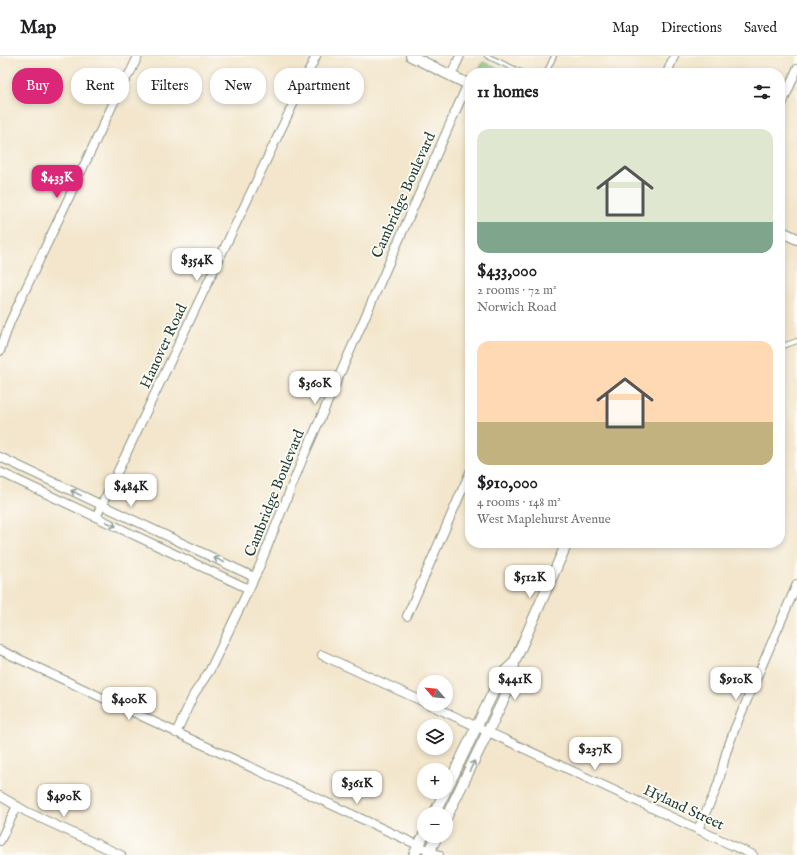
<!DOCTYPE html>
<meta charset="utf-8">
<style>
:root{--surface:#fff;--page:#f6f6f6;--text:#202124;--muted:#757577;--line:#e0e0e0;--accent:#db2777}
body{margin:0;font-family:"IM FELL English",serif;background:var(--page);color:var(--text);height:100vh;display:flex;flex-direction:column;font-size:15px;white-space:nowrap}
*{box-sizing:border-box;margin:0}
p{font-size:13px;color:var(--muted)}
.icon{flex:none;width:22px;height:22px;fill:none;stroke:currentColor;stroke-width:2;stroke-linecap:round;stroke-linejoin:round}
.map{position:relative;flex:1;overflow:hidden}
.sheet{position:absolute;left:465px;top:12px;width:320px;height:480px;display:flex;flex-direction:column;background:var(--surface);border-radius:16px;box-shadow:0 2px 6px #0003}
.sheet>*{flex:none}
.guide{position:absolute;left:12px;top:12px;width:380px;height:36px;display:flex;gap:8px}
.needle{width:26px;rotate:297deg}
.buttons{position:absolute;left:417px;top:619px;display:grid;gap:8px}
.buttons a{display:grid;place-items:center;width:36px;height:36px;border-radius:50%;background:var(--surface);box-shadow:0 2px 6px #0003;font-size:20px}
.price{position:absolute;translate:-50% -34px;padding:0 9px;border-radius:8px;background:#fff;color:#222;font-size:13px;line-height:26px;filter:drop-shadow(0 1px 2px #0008)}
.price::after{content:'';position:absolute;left:50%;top:24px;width:12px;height:9px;margin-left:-6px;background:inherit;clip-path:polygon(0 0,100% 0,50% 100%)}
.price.on{background:var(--accent);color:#fff}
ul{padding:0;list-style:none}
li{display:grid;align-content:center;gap:8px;height:212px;padding:0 12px}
li span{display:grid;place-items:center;height:124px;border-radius:12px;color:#555}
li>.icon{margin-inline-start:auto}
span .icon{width:72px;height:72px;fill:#fffc;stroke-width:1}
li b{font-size:17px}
h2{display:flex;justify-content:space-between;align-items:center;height:48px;padding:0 12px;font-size:17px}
.tag{padding:0 14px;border-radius:16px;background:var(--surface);box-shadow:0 2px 6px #0003;font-size:14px;line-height:36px}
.tag.on{background:var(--accent);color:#fff}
header{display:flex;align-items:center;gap:24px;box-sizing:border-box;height:56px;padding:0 20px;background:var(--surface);border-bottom:1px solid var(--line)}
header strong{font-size:19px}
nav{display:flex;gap:22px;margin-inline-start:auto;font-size:14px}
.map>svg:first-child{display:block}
.green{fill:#92d289;stroke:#58885e}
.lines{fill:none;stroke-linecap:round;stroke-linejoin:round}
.service-casing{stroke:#899280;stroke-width:6}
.minor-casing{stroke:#899280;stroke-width:10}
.tertiary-casing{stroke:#899280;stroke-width:12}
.service{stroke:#fff;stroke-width:4}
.minor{stroke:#fff;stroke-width:8}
.tertiary{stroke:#fff;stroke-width:10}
.oneway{stroke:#8f9e9a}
.labels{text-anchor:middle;stroke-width:3.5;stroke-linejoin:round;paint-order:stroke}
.street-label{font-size:15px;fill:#1f3d34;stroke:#fdfcf7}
</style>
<header>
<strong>Map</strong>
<nav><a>Map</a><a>Directions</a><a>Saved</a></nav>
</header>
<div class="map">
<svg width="797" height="799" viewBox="0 0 797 799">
<rect width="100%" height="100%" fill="#fdfcf7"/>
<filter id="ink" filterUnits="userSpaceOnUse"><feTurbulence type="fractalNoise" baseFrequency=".025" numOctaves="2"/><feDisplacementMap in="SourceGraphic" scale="8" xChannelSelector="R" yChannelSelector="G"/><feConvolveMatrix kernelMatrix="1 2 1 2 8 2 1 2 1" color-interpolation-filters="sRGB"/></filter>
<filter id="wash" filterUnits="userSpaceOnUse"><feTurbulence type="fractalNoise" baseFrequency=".012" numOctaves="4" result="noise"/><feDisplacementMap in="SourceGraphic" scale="16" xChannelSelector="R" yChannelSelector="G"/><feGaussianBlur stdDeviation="0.9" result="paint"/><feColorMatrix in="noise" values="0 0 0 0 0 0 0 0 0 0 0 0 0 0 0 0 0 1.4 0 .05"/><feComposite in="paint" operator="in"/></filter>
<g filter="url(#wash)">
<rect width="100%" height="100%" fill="#f3e6cc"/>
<polygon class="green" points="483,6 507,17 478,17"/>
</g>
<g filter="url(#ink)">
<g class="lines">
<g class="service-casing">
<g id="service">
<polyline points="487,0 523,17"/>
<polyline points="546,17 554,0"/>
<polyline points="780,291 797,285"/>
</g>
</g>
<g class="minor-casing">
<g id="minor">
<polyline points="667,17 674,0"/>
<polyline points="451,19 460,0"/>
<polyline points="780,53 797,13"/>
<polyline points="0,295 10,266 123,27 131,15 138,0"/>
<polyline points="0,401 254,521"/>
<polyline points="0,416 249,533"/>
<polyline points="96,461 316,0"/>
<polyline points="407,560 470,416"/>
<path d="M 0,594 C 146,663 293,730 439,799"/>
<polyline points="322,599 424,646"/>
<polyline points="428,648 753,799"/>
<polyline points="176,677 194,638 210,614 258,514 303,402 468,27"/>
<polyline points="0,740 27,756 121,799"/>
<polyline points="698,773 715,736 719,725 726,697 735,672 797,528"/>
<polyline points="0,785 17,750"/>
</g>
</g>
<g class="tertiary-casing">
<g id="tertiary">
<polyline points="411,0 470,29"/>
<polyline points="780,175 797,183"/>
<polyline points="446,734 502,618 514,607"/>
<polyline points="434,758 445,736"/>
<polyline points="446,762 513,624 514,607 567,487"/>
<polyline points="414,799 424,779"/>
<polyline points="428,799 437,780"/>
</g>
</g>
<use href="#service" class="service"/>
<use href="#minor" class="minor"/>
<use href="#tertiary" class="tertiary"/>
</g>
<defs><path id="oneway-shaft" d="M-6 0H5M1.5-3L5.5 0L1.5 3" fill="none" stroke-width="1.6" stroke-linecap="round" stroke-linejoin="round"/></defs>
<g class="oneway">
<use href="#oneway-shaft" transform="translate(76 437) rotate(-154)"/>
<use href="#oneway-shaft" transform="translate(111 468) rotate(25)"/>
<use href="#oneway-shaft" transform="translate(219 504) rotate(-155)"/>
<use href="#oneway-shaft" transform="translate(472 710) rotate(-64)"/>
</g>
</g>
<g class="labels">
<g class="street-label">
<text transform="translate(403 139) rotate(-66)" y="5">Cambridge Boulevard</text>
<text transform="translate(163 290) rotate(-65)" y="5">Hanover Road</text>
<text transform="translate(274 437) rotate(-68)" y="5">Cambridge Boulevard</text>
<text transform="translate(684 751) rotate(25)" y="5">Hyland Street</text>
</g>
</g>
</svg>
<div class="buttons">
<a><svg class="needle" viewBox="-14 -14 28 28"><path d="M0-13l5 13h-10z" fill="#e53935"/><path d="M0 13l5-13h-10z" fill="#757577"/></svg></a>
<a><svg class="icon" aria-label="layers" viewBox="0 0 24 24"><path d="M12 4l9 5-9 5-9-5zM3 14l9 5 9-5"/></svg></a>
<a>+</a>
<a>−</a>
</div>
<b class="price on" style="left:57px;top:143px">$433K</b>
<b class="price" style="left:197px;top:226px">$354K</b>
<b class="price" style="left:315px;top:349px">$360K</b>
<b class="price" style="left:131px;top:452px">$484K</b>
<b class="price" style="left:530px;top:543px">$512K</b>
<b class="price" style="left:515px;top:645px">$441K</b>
<b class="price" style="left:736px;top:645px">$910K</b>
<b class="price" style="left:129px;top:665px">$400K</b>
<b class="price" style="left:595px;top:715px">$237K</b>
<b class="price" style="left:357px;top:749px">$361K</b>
<b class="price" style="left:64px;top:762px">$490K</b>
<div class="guide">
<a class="tag on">Buy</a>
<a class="tag">Rent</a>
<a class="tag">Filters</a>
<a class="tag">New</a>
<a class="tag">Apartment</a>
</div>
<section class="sheet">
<h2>11 homes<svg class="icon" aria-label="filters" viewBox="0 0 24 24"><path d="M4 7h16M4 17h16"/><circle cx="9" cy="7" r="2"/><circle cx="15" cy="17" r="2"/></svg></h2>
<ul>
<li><span style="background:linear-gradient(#dfe7d0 75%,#7fa58c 0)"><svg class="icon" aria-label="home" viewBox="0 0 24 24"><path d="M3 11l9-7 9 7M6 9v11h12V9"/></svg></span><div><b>$433,000</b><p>2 rooms · 72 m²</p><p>Norwich Road</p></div></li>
<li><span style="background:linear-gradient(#ffd9b3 65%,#c2b280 0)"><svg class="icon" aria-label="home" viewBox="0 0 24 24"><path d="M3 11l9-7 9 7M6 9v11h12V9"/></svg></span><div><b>$910,000</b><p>4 rooms · 148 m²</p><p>West Maplehurst Avenue</p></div></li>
</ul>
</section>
</div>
